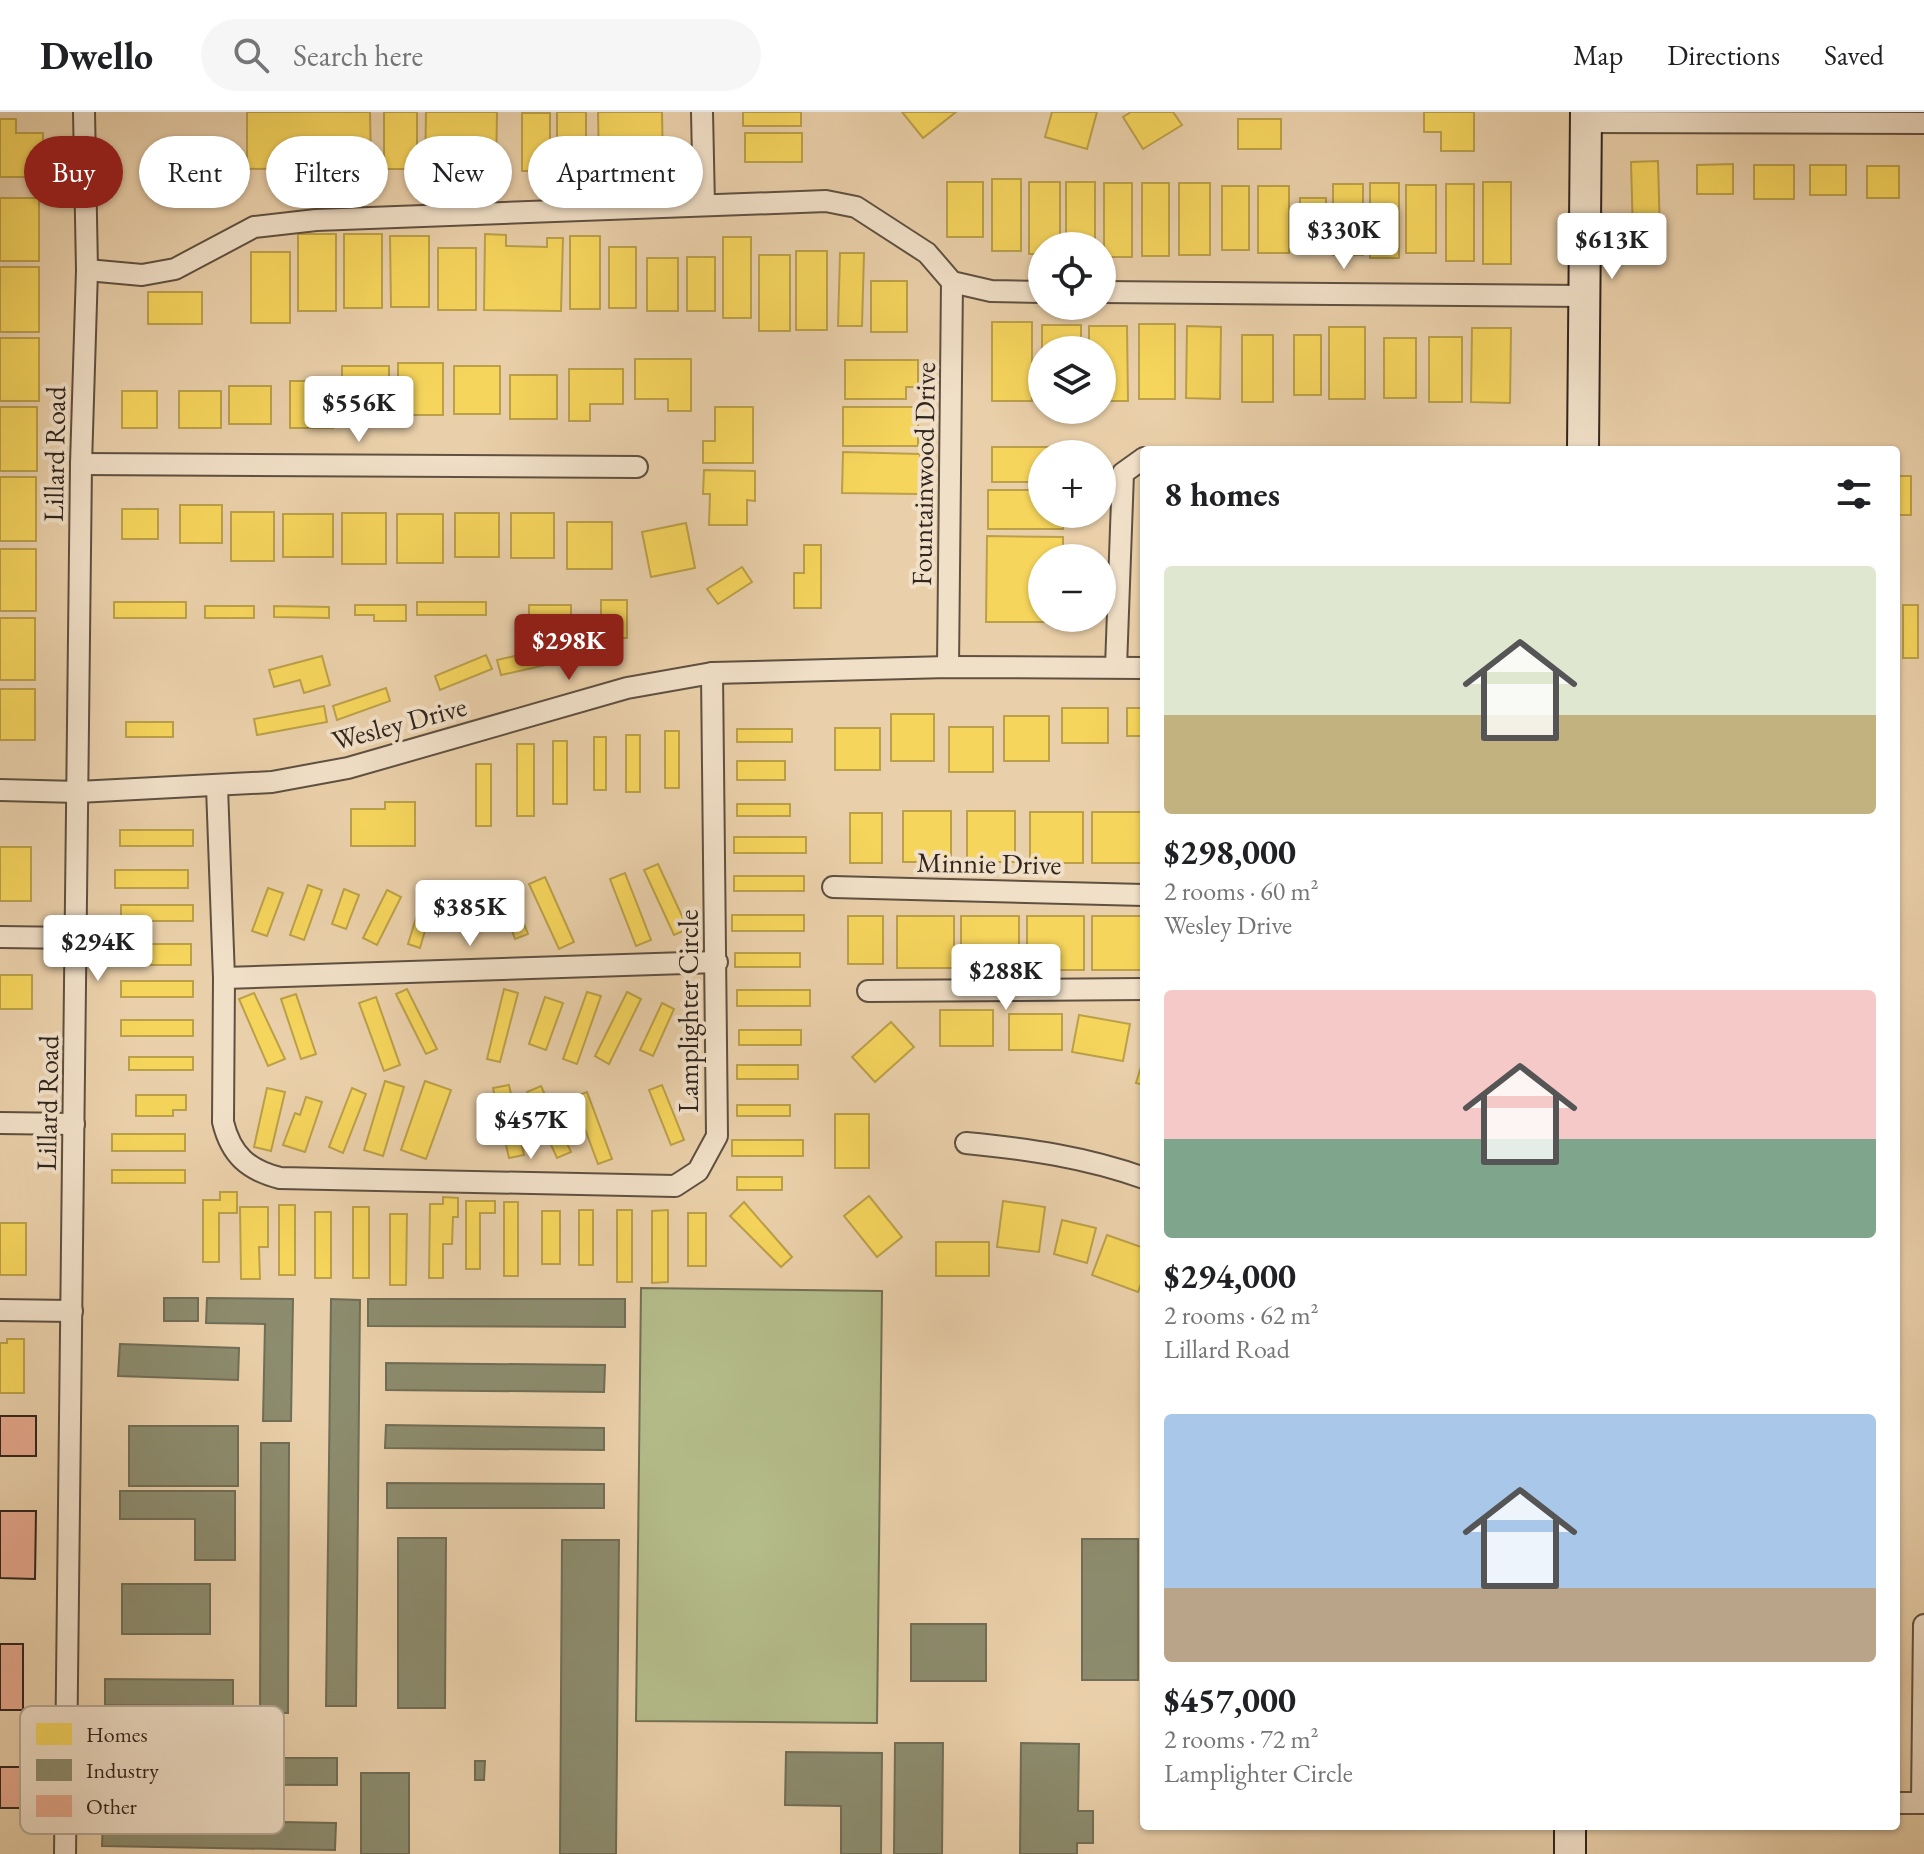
<!DOCTYPE html>
<meta charset="utf-8">
<style>
:root{--surface:#fff;--page:#f6f6f6;--text:#202124;--muted:#757577;--line:#e0e0e0;--accent:#8f2418}
body{margin:0;font-family:"EB Garamond",serif;background:var(--page);color:var(--text);height:100vh;display:flex;flex-direction:column;font-size:30px;white-space:nowrap}
*{box-sizing:border-box;margin:0}
p{font-size:26px;color:var(--muted)}
.icon{flex:none;width:44px;height:44px;fill:none;stroke:currentColor;stroke-width:2;stroke-linecap:round;stroke-linejoin:round}
.map{position:relative;flex:1;overflow:hidden}
.sheet{position:absolute;left:1140px;top:334px;width:760px;height:1384px;display:flex;flex-direction:column;background:var(--surface);border-radius:8px;box-shadow:0 2px 6px #0004}
.sheet>*{flex:none}
.banner{position:absolute;left:24px;top:24px;width:760px;height:72px;display:flex;gap:16px}
.fabs{position:absolute;left:1028px;top:120px;display:grid;gap:16px}
.fabs a{display:grid;place-items:center;width:88px;height:88px;border-radius:50%;background:var(--surface);box-shadow:0 2px 6px #0004;font-size:40px}
.price{position:absolute;translate:-50% -68px;padding:0 18px;border-radius:8px;background:#fff;color:#222;font-size:26px;line-height:52px;filter:drop-shadow(0 2px 4px #0008)}
.price::after{content:'';position:absolute;left:50%;top:48px;width:24px;height:18px;margin-left:-12px;background:inherit;clip-path:polygon(0 0,100% 0,50% 100%)}
.price.current{background:var(--accent);color:#fff}
ul{padding:0;list-style:none}
li{display:grid;align-content:center;gap:16px;height:424px;padding:0 24px}
li span{display:grid;place-items:center;height:248px;border-radius:8px;color:#555}
li>.icon{margin-inline-start:auto}
span .icon{width:144px;height:144px;fill:#fffc;stroke-width:1}
li b{font-size:34px}
h2{display:flex;justify-content:space-between;align-items:center;height:96px;padding:0 24px;font-size:34px}
.chip{padding:0 28px;border-radius:36px;background:var(--surface);box-shadow:0 2px 6px #0004;font-size:28px;line-height:72px}
.chip.current{background:var(--accent);color:#fff}
header{display:flex;align-items:center;gap:48px;box-sizing:border-box;height:112px;padding:0 40px;background:var(--surface);border-bottom:2px solid var(--line)}
header strong{font-size:38px}
nav{display:flex;gap:44px;margin-inline-start:auto;font-size:28px}
.search{width:560px;height:72px;background:var(--page);display:flex;align-items:center;gap:20px;box-sizing:border-box;padding:0 28px;border-radius:44px;color:var(--muted);font-size:30px}
.map>svg:first-child{display:block}
.green{fill:#b4bc8a;stroke:#727054;stroke-width:2}
.homes{fill:#f6d55c;stroke:#bba049;stroke-width:2}
.industry{fill:#8c8c6e;stroke:#716d56;stroke-width:2}
.building{fill:#e7a98e;stroke:#31251e;stroke-width:2}
.lines{fill:none;stroke-linecap:round;stroke-linejoin:round}
.street-casing{stroke:#5f5041;stroke-width:24}
.secondary-casing{stroke:#31251e;stroke-width:34}
.street{stroke:#f1e0c8;stroke-width:20}
.secondary{stroke:#f1e0c8;stroke-width:30}
.labels{text-anchor:middle;stroke-width:8;stroke-linejoin:round;paint-order:stroke}
.street-label{font-size:28px;fill:#31251e;stroke:#f1e0c8}
.key{fill:#f1e0c8;stroke:#b7a895;stroke-width:2}
.key-label{font-size:22px;fill:#31251e}
</style>
<header>
<strong>Dwello</strong>
<div class="search"><svg class="icon" aria-label="search" viewBox="0 0 24 24"><circle cx="10" cy="10" r="6"/><path d="M15 15l6 6"/></svg>Search here</div>
<nav><a>Map</a><a>Directions</a><a>Saved</a></nav>
</header>
<div class="map">
<svg width="1924" height="1742" viewBox="0 0 1924 1742">
<rect width="100%" height="100%" fill="#ead0aa"/>
<filter id="stains"><feTurbulence type="fractalNoise" baseFrequency=".0025" numOctaves="4"/><feColorMatrix values="0 0 0 0 .2 0 0 0 0 .09 0 0 0 0 .02 0 0 0 .5 -.17"/></filter>
<radialGradient id="worn" r=".72"><stop offset=".6" stop-color="#630" stop-opacity="0"/><stop offset="1" stop-color="#630" stop-opacity=".3"/></radialGradient>
<polygon class="green" points="641,1176 882,1179 877,1611 636,1609"/>
<g class="homes">
<polygon points="247,0 370,0 371,55 247,57"/>
<rect x="384" y="0" width="33" height="57"/>
<polygon points="426,0 497,0 496,61 425,61"/>
<rect x="557" y="0" width="29" height="57"/>
<polygon points="598,0 662,0 663,55 599,56"/>
<rect x="743" y="0" width="58" height="14"/>
<polygon points="902,0 956,0 923,26"/>
<polygon points="1052,0 1097,0 1087,37 1045,25"/>
<polygon points="1131,0 1173,0 1182,13 1143,37 1123,5"/>
<polygon points="1424,0 1474,0 1474,39 1441,39 1441,20 1424,20"/>
<rect x="522" y="1" width="28" height="58"/>
<polygon points="0,7 16,7 16,21 43,21 43,65 0,65"/>
<rect x="1238" y="7" width="43" height="30"/>
<rect x="745" y="21" width="57" height="29"/>
<polygon points="1658,49 1660,122 1633,123 1631,50"/>
<polygon points="1733,52 1733,82 1697,82 1697,53"/>
<rect x="1754" y="53" width="40" height="34"/>
<rect x="1810" y="53" width="36" height="30"/>
<rect x="1867" y="54" width="32" height="32"/>
<rect x="992" y="67" width="29" height="72"/>
<rect x="947" y="70" width="36" height="55"/>
<polygon points="1029,70 1060,70 1060,134 1042,134 1042,142 1029,142"/>
<rect x="1066" y="70" width="29" height="64"/>
<rect x="1483" y="70" width="28" height="82"/>
<rect x="1104" y="71" width="28" height="74"/>
<rect x="1142" y="71" width="27" height="73"/>
<rect x="1179" y="71" width="31" height="72"/>
<rect x="1370" y="71" width="29" height="75"/>
<rect x="1333" y="72" width="30" height="71"/>
<rect x="1446" y="72" width="28" height="77"/>
<rect x="1406" y="73" width="30" height="68"/>
<rect x="1222" y="74" width="27" height="64"/>
<rect x="1258" y="74" width="31" height="67"/>
<rect x="0" y="86" width="39" height="63"/>
<rect x="1300" y="86" width="26" height="49"/>
<rect x="298" y="122" width="38" height="77"/>
<rect x="344" y="122" width="38" height="74"/>
<polygon points="485,122 506,123 506,134 547,135 547,126 563,126 561,199 484,198"/>
<polygon points="390,124 429,124 429,195 391,195"/>
<rect x="570" y="124" width="30" height="73"/>
<rect x="723" y="125" width="28" height="81"/>
<rect x="609" y="135" width="27" height="61"/>
<rect x="438" y="136" width="38" height="62"/>
<rect x="796" y="139" width="31" height="79"/>
<rect x="251" y="140" width="39" height="71"/>
<polygon points="840,141 864,141 862,214 838,214"/>
<rect x="759" y="143" width="31" height="76"/>
<rect x="687" y="145" width="28" height="54"/>
<rect x="647" y="146" width="31" height="53"/>
<rect x="0" y="155" width="39" height="65"/>
<rect x="871" y="169" width="36" height="51"/>
<rect x="148" y="180" width="54" height="32"/>
<rect x="992" y="210" width="40" height="79"/>
<rect x="1139" y="212" width="36" height="75"/>
<rect x="1042" y="213" width="39" height="25"/>
<polygon points="1089,214 1127,214 1128,289 1102,289 1102,238 1089,238"/>
<polygon points="1187,214 1221,215 1220,287 1186,286"/>
<rect x="1329" y="215" width="36" height="72"/>
<polygon points="1472,216 1511,216 1510,291 1471,290"/>
<rect x="1242" y="223" width="31" height="67"/>
<rect x="1294" y="223" width="27" height="60"/>
<rect x="1429" y="225" width="33" height="65"/>
<rect x="0" y="226" width="39" height="63"/>
<rect x="1384" y="226" width="32" height="60"/>
<polygon points="635,247 691,247 691,299 668,299 668,287 635,287"/>
<polygon points="845,248 918,248 918,275 906,275 906,287 845,287"/>
<rect x="398" y="251" width="45" height="52"/>
<rect x="342" y="254" width="47" height="53"/>
<rect x="454" y="254" width="46" height="48"/>
<polygon points="569,257 623,257 623,292 590,292 590,309 569,309"/>
<rect x="510" y="263" width="47" height="44"/>
<rect x="290" y="269" width="43" height="47"/>
<rect x="229" y="274" width="42" height="38"/>
<rect x="122" y="279" width="35" height="37"/>
<rect x="179" y="279" width="42" height="37"/>
<rect x="0" y="295" width="37" height="64"/>
<polygon points="715,295 753,295 753,351 703,351 703,329 715,329"/>
<rect x="843" y="295" width="75" height="39"/>
<polygon points="992,335 1065,335 1065,342 1042,342 1042,370 992,370"/>
<polygon points="843,340 920,342 919,382 842,381"/>
<polygon points="704,358 755,359 755,389 747,388 747,413 709,413 710,382 703,382"/>
<rect x="1896" y="364" width="15" height="39"/>
<rect x="0" y="365" width="36" height="64"/>
<polygon points="988,378 1042,378 1042,402 1063,402 1063,417 988,417"/>
<rect x="180" y="393" width="42" height="38"/>
<rect x="122" y="397" width="36" height="30"/>
<rect x="231" y="400" width="43" height="49"/>
<rect x="342" y="401" width="44" height="51"/>
<rect x="455" y="401" width="44" height="44"/>
<rect x="511" y="401" width="43" height="45"/>
<rect x="283" y="402" width="50" height="43"/>
<rect x="397" y="402" width="46" height="49"/>
<rect x="567" y="410" width="45" height="47"/>
<polygon points="686,411 695,456 651,465 642,420"/>
<polygon points="987,424 1063,425 1063,446 1042,446 1042,506 1062,506 1062,510 986,510"/>
<polygon points="804,433 821,433 821,496 794,496 794,461 804,461"/>
<rect x="0" y="437" width="36" height="62"/>
<polygon points="742,455 752,470 718,492 707,477"/>
<rect x="601" y="488" width="26" height="38"/>
<rect x="114" y="490" width="72" height="16"/>
<rect x="417" y="490" width="69" height="13"/>
<polygon points="355,493 406,493 406,509 374,509 374,503 355,503"/>
<rect x="529" y="493" width="42" height="11"/>
<rect x="1903" y="493" width="15" height="53"/>
<rect x="205" y="494" width="49" height="12"/>
<polygon points="274,494 329,495 329,506 274,505"/>
<rect x="0" y="506" width="35" height="62"/>
<polygon points="564,533 568,548 501,563 497,548"/>
<polygon points="486,543 492,557 440,578 435,564"/>
<polygon points="322,544 330,573 304,581 300,568 274,575 269,558"/>
<polygon points="386,576 390,589 337,608 333,594"/>
<rect x="0" y="577" width="35" height="51"/>
<polygon points="324,594 327,610 257,623 254,607"/>
<rect x="1062" y="596" width="46" height="35"/>
<rect x="1127" y="596" width="17" height="28"/>
<rect x="891" y="602" width="43" height="47"/>
<rect x="1004" y="604" width="45" height="45"/>
<rect x="126" y="610" width="47" height="15"/>
<rect x="949" y="615" width="44" height="45"/>
<rect x="835" y="616" width="45" height="42"/>
<rect x="737" y="617" width="55" height="13"/>
<rect x="665" y="619" width="14" height="57"/>
<rect x="626" y="623" width="14" height="57"/>
<rect x="594" y="625" width="12" height="53"/>
<rect x="553" y="629" width="14" height="63"/>
<rect x="517" y="632" width="17" height="72"/>
<rect x="737" y="649" width="48" height="19"/>
<rect x="476" y="652" width="15" height="62"/>
<polygon points="385,690 415,690 415,734 351,734 351,697 385,697"/>
<rect x="737" y="692" width="53" height="12"/>
<rect x="903" y="699" width="48" height="51"/>
<rect x="967" y="699" width="48" height="51"/>
<rect x="1030" y="700" width="53" height="51"/>
<rect x="1092" y="700" width="52" height="51"/>
<rect x="850" y="701" width="32" height="50"/>
<rect x="120" y="718" width="73" height="16"/>
<rect x="734" y="725" width="72" height="16"/>
<rect x="0" y="735" width="31" height="54"/>
<polygon points="658,752 688,817 674,823 644,758"/>
<rect x="115" y="758" width="73" height="18"/>
<polygon points="625,761 651,828 636,834 610,767"/>
<rect x="734" y="764" width="70" height="15"/>
<polygon points="545,765 574,830 559,837 529,772"/>
<polygon points="308,773 322,778 304,828 290,823"/>
<polygon points="426,774 437,777 420,836 408,832"/>
<polygon points="268,776 283,781 267,824 252,819"/>
<polygon points="344,777 359,783 346,817 332,812"/>
<polygon points="387,778 401,785 377,833 363,826"/>
<polygon points="511,779 528,822 515,827 499,784"/>
<rect x="121" y="793" width="72" height="16"/>
<rect x="732" y="803" width="72" height="16"/>
<rect x="848" y="804" width="35" height="48"/>
<rect x="897" y="804" width="57" height="52"/>
<rect x="961" y="804" width="58" height="54"/>
<rect x="1027" y="804" width="57" height="54"/>
<rect x="1092" y="804" width="52" height="54"/>
<rect x="119" y="832" width="72" height="21"/>
<rect x="735" y="841" width="65" height="14"/>
<rect x="0" y="863" width="32" height="34"/>
<rect x="121" y="869" width="72" height="16"/>
<polygon points="407,877 437,937 426,942 396,882"/>
<polygon points="504,877 518,881 500,950 487,947"/>
<rect x="737" y="878" width="73" height="16"/>
<polygon points="587,880 601,884 577,952 563,947"/>
<polygon points="627,880 641,887 609,952 595,944"/>
<polygon points="254,881 285,947 268,954 239,887"/>
<polygon points="296,882 316,942 301,947 281,887"/>
<polygon points="376,885 400,953 384,959 359,891"/>
<polygon points="545,885 563,891 546,938 529,932"/>
<polygon points="662,891 674,897 653,944 640,938"/>
<rect x="940" y="898" width="53" height="36"/>
<rect x="1009" y="902" width="53" height="36"/>
<polygon points="1079,903 1130,912 1123,949 1072,940"/>
<rect x="121" y="908" width="72" height="16"/>
<polygon points="891,910 914,935 875,970 852,945"/>
<rect x="739" y="918" width="62" height="15"/>
<rect x="129" y="945" width="64" height="13"/>
<polygon points="1144,945 1144,973 1136,971"/>
<rect x="737" y="953" width="61" height="14"/>
<polygon points="385,969 404,975 383,1044 364,1038"/>
<polygon points="425,969 451,978 426,1047 401,1038"/>
<polygon points="509,973 524,1043 509,1046 493,976"/>
<polygon points="662,973 684,1028 671,1033 649,978"/>
<polygon points="541,974 571,1040 557,1046 527,980"/>
<polygon points="267,976 285,980 271,1039 254,1035"/>
<polygon points="352,976 366,982 343,1041 329,1035"/>
<polygon points="587,980 612,1047 598,1052 573,985"/>
<polygon points="136,983 186,983 186,998 173,998 173,1004 136,1004"/>
<polygon points="306,985 322,990 305,1040 283,1033 295,1001 300,1003"/>
<rect x="737" y="993" width="53" height="11"/>
<rect x="835" y="1002" width="34" height="54"/>
<rect x="112" y="1022" width="73" height="17"/>
<rect x="732" y="1028" width="71" height="16"/>
<rect x="112" y="1058" width="73" height="13"/>
<rect x="737" y="1065" width="45" height="13"/>
<polygon points="220,1080 237,1080 237,1101 219,1101 219,1150 203,1150 203,1088 220,1088"/>
<polygon points="869,1084 902,1125 877,1145 844,1104"/>
<polygon points="443,1085 458,1086 458,1105 453,1105 452,1132 443,1132 443,1166 429,1166 430,1092 443,1092"/>
<polygon points="466,1089 495,1089 495,1101 480,1101 480,1157 466,1157"/>
<polygon points="1003,1089 1045,1095 1039,1140 997,1135"/>
<rect x="504" y="1090" width="14" height="74"/>
<polygon points="744,1090 792,1145 781,1155 730,1104"/>
<rect x="279" y="1093" width="16" height="70"/>
<polygon points="240,1095 268,1095 268,1135 259,1135 260,1167 241,1167"/>
<rect x="353" y="1095" width="16" height="71"/>
<rect x="579" y="1098" width="14" height="55"/>
<rect x="617" y="1098" width="15" height="72"/>
<polygon points="668,1098 668,1170 652,1171 652,1099"/>
<rect x="542" y="1099" width="18" height="53"/>
<rect x="315" y="1100" width="16" height="66"/>
<rect x="688" y="1101" width="18" height="53"/>
<polygon points="390,1102 407,1102 406,1173 390,1173"/>
<polygon points="1062,1108 1096,1116 1087,1151 1054,1142"/>
<rect x="0" y="1111" width="26" height="52"/>
<polygon points="1107,1123 1144,1136 1144,1164 1138,1180 1092,1163"/>
<rect x="936" y="1130" width="53" height="34"/>
<polygon points="7,1227 24,1227 24,1281 0,1281 0,1231 7,1231"/>
</g>
<g class="industry">
<rect x="164" y="1186" width="34" height="23"/>
<polygon points="207,1186 293,1187 291,1309 263,1309 265,1212 206,1211"/>
<polygon points="331,1187 360,1188 356,1594 326,1594"/>
<polygon points="368,1187 625,1187 625,1215 368,1214"/>
<polygon points="120,1232 239,1236 238,1268 118,1264"/>
<polygon points="386,1251 605,1253 604,1280 386,1278"/>
<polygon points="386,1313 604,1316 604,1338 385,1336"/>
<rect x="129" y="1314" width="109" height="60"/>
<polygon points="261,1331 289,1331 288,1601 260,1601"/>
<polygon points="387,1371 604,1372 604,1396 387,1396"/>
<polygon points="120,1379 235,1379 235,1448 195,1448 195,1407 120,1407"/>
<polygon points="398,1426 446,1426 445,1596 398,1596"/>
<rect x="1082" y="1427" width="56" height="141"/>
<polygon points="562,1428 619,1428 616,1742 560,1742"/>
<rect x="122" y="1472" width="88" height="50"/>
<rect x="911" y="1512" width="75" height="57"/>
<polygon points="105,1567 233,1568 233,1594 105,1593"/>
<polygon points="895,1631 943,1631 942,1742 894,1742"/>
<polygon points="1021,1631 1079,1632 1078,1699 1093,1699 1093,1731 1077,1731 1077,1742 1020,1742"/>
<polygon points="786,1640 882,1641 881,1742 841,1742 841,1694 785,1693"/>
<polygon points="103,1646 337,1646 337,1673 103,1672"/>
<polygon points="475,1649 485,1649 484,1668 475,1668"/>
<rect x="361" y="1661" width="48" height="81"/>
<polygon points="103,1707 336,1711 335,1738 102,1734"/>
</g>
<g class="building">
<rect x="0" y="1304" width="36" height="40"/>
<polygon points="0,1399 36,1399 35,1467 0,1466"/>
<rect x="0" y="1532" width="23" height="66"/>
<rect x="0" y="1655" width="28" height="41"/>
</g>
<g class="lines">
<g class="street-casing">
<g id="street">
<polyline points="702,0 704,93"/>
<polyline points="1586,10 1924,11"/>
<polyline points="87,158 142,163 175,157 254,115 316,108 826,89 856,95 927,141 952,170 991,179 1042,180"/>
<polyline points="1102,180 1585,184"/>
<polyline points="81,352 637,355"/>
<polyline points="948,555 952,170"/>
<polyline points="1116,555 1123,361 1144,346"/>
<path d="M 217,675 L 224,866 L 223,1010 C 231,1043 248,1058 280,1066 L 675,1074 L 698,1059 L 717,1024 L 712,561"/>
<polyline points="0,678 78,680 272,670 348,656 627,576 712,561 948,555 1144,556"/>
<polyline points="833,775 1144,783"/>
<polyline points="0,825 77,826"/>
<polyline points="224,866 717,850"/>
<polyline points="868,879 1144,877"/>
<polyline points="0,1011 74,1012"/>
<path d="M 966,1031 C 1028,1037 1085,1045 1144,1066"/>
<polyline points="0,1198 72,1199"/>
<polyline points="1896,1691 1924,1691"/>
<polyline points="1922,1691 1924,1513"/>
<polyline points="65,1742 81,352 87,158 84,0"/>
</g>
</g>
<g class="secondary-casing">
<g id="secondary">
<polyline points="1583,338 1586,0"/>
<polyline points="1570,1742 1570,1714"/>
</g>
</g>
<use href="#street" class="street"/>
<use href="#secondary" class="secondary"/>
</g>
<g class="labels">
<g class="street-label">
<text transform="translate(54 342) rotate(-89)" y="10">Lillard Road</text>
<text transform="translate(923 362) rotate(-89)" y="10">Fountainwood Drive</text>
<text transform="translate(399 611) rotate(-15)" y="10">Wesley Drive</text>
<text transform="translate(989 751) rotate(1)" y="10">Minnie Drive</text>
<text transform="translate(688 899) rotate(-90)" y="10">Lamplighter Circle</text>
<text transform="translate(47 991) rotate(-89)" y="10">Lillard Road</text>
</g>
</g>
<rect x="20" y="1594" width="264" height="128" rx="12" class="key"/>
<rect x="36" y="1611" width="36" height="22" fill="#f6d55c"/>
<rect x="36" y="1647" width="36" height="22" fill="#8c8c6e"/>
<rect x="36" y="1683" width="36" height="22" fill="#e7a98e"/>
<g class="key-label">
<text x="86" y="1630">Homes</text>
<text x="86" y="1666">Industry</text>
<text x="86" y="1702">Other</text>
</g>
<rect width="100%" height="100%" filter="url(#stains)"/>
<rect width="100%" height="100%" fill="url(#worn)"/>
</svg>
<div class="fabs">
<a><svg class="icon" aria-label="locate" viewBox="0 0 24 24"><circle cx="12" cy="12" r="6"/><path d="M12 2v4M12 18v4M2 12h4M18 12h4"/></svg></a>
<a><svg class="icon" aria-label="layers" viewBox="0 0 24 24"><path d="M12 4l9 5-9 5-9-5zM3 14l9 5 9-5"/></svg></a>
<a>+</a>
<a>−</a>
</div>
<b class="price" style="left:1344px;top:159px">$330K</b>
<b class="price" style="left:1612px;top:169px">$613K</b>
<b class="price" style="left:359px;top:332px">$556K</b>
<b class="price current" style="left:569px;top:570px">$298K</b>
<b class="price" style="left:470px;top:836px">$385K</b>
<b class="price" style="left:98px;top:871px">$294K</b>
<b class="price" style="left:1006px;top:900px">$288K</b>
<b class="price" style="left:531px;top:1049px">$457K</b>
<div class="banner">
<a class="chip current">Buy</a>
<a class="chip">Rent</a>
<a class="chip">Filters</a>
<a class="chip">New</a>
<a class="chip">Apartment</a>
</div>
<section class="sheet">
<h2>8 homes<svg class="icon" aria-label="filters" viewBox="0 0 24 24"><path d="M4 7h16M4 17h16"/><circle cx="9" cy="7" r="2"/><circle cx="15" cy="17" r="2"/></svg></h2>
<ul>
<li><span style="background:linear-gradient(#dfe7d0 60%,#c2b280 0)"><svg class="icon" aria-label="home" viewBox="0 0 24 24"><path d="M3 11l9-7 9 7M6 9v11h12V9"/></svg></span><div><b>$298,000</b><p>2 rooms · 60 m²</p><p>Wesley Drive</p></div></li>
<li><span style="background:linear-gradient(#f6c9c9 60%,#7fa58c 0)"><svg class="icon" aria-label="home" viewBox="0 0 24 24"><path d="M3 11l9-7 9 7M6 9v11h12V9"/></svg></span><div><b>$294,000</b><p>2 rooms · 62 m²</p><p>Lillard Road</p></div></li>
<li><span style="background:linear-gradient(#a9c7e8 70%,#b9a48a 0)"><svg class="icon" aria-label="home" viewBox="0 0 24 24"><path d="M3 11l9-7 9 7M6 9v11h12V9"/></svg></span><div><b>$457,000</b><p>2 rooms · 72 m²</p><p>Lamplighter Circle</p></div></li>
</ul>
</section>
</div>
